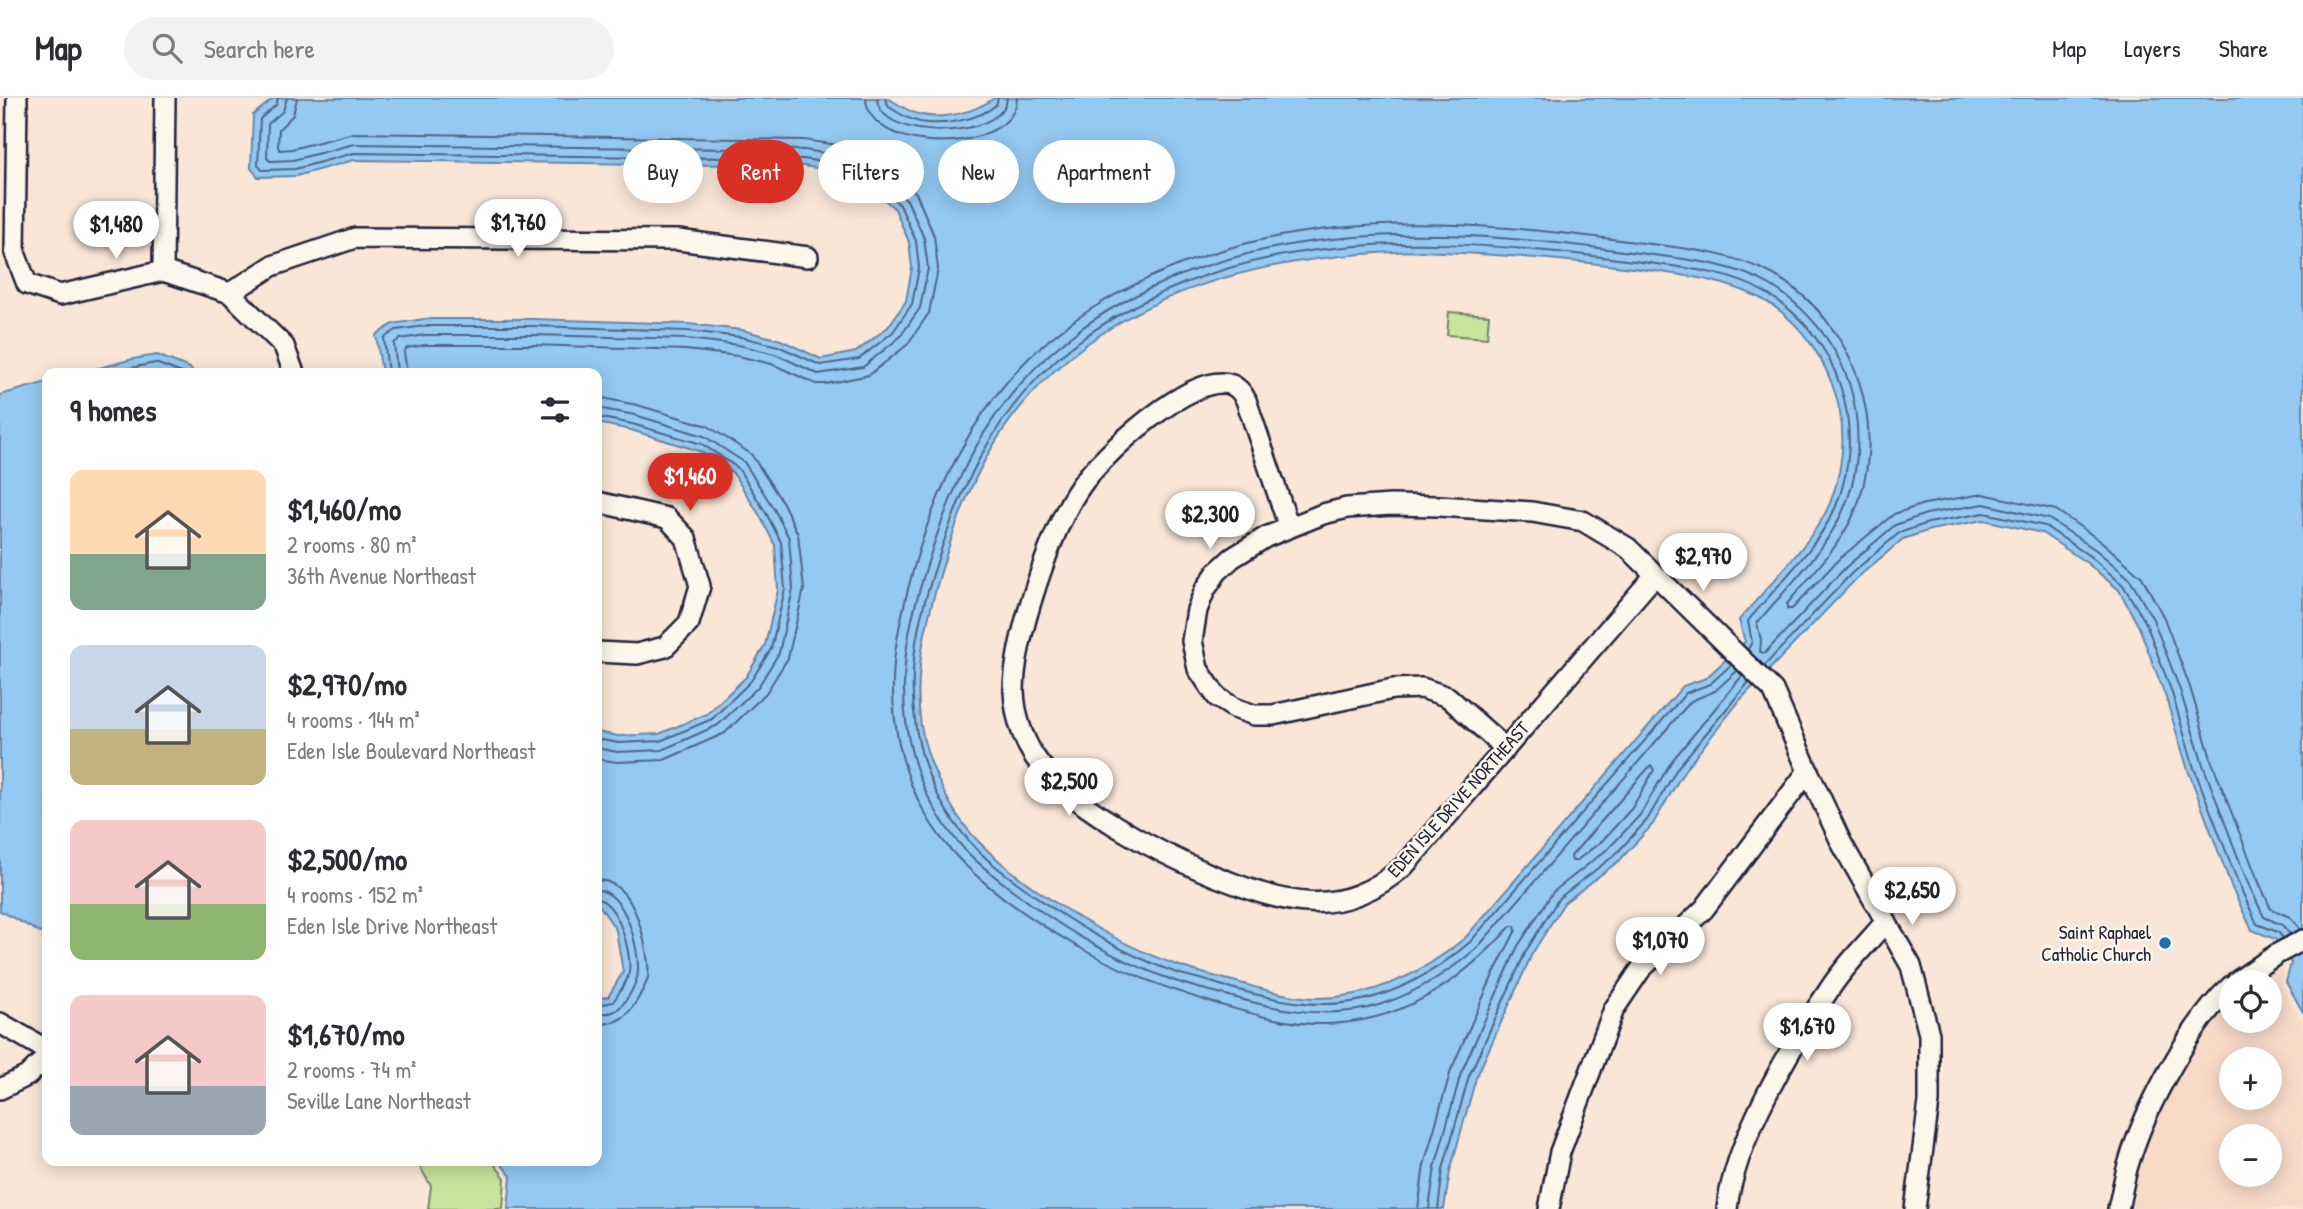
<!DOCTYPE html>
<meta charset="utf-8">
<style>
:root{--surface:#fff;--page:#f2f2f3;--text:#2b2b33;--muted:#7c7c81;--line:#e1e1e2;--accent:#d93025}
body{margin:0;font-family:"Patrick Hand",sans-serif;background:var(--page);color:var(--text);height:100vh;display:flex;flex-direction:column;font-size:26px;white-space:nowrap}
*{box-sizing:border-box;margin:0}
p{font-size:23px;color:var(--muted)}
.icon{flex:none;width:38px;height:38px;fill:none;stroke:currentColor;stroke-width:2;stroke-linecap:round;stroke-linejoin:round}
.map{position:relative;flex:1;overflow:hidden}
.side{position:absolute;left:42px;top:270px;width:560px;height:798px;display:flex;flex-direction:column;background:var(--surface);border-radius:14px;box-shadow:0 4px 18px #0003}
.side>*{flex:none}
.guide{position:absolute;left:623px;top:42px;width:665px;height:63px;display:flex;gap:14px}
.fabs{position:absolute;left:2219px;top:872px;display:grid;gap:14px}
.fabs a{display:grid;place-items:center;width:63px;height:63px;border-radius:50%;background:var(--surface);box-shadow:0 4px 18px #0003;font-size:35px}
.price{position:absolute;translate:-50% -60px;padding:0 16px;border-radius:24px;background:#fff;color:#222;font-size:23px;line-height:46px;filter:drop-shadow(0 2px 4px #0008)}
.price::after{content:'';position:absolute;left:50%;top:42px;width:21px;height:16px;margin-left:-10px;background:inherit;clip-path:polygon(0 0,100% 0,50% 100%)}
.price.selected{background:var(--accent);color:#fff}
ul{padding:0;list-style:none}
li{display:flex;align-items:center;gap:21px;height:175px;padding:0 28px}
li span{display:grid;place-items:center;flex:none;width:196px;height:140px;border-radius:14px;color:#555}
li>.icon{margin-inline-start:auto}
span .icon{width:84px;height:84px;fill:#fffc;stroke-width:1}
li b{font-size:30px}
h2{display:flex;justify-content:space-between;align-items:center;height:84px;padding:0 28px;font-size:30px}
.tag{padding:0 24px;border-radius:32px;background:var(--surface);box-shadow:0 4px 18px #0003;font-size:24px;line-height:63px}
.tag.selected{background:var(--accent);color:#fff}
header{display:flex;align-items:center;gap:42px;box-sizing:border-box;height:98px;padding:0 35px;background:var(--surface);border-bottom:2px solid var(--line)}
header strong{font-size:33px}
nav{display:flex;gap:38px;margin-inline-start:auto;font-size:24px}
.search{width:490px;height:63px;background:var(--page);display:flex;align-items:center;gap:18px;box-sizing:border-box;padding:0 24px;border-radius:38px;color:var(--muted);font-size:26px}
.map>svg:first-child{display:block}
.built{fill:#f8dac9;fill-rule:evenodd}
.green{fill:#c7e49b;stroke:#74836b;stroke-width:2}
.water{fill:#94c9f2;stroke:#6686a9;stroke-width:2;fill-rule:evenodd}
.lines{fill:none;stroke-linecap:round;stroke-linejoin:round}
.shore{stroke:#506584;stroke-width:2}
.minor-casing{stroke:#22223b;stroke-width:24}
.minor{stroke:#fbf7ec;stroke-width:19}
.poi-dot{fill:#1f6fb2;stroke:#fbf7ec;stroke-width:2.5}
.labels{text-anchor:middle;stroke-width:5;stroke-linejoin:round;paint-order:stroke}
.street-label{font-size:19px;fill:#22223b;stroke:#fbf7ec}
.poi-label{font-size:19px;fill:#22223b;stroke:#fbf7ec;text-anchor:end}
</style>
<header>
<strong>Map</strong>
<div class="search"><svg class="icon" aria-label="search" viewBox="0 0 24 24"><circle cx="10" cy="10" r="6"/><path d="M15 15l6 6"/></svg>Search here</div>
<nav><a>Map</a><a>Layers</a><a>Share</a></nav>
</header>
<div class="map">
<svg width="2303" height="1111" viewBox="0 0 2303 1111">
<rect width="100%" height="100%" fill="#f9e6d7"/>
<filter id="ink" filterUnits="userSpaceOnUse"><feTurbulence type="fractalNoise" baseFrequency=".0143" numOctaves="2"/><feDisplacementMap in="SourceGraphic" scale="14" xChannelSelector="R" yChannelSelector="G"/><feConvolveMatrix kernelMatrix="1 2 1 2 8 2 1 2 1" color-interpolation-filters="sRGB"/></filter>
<g filter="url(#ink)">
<path class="built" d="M 2282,862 L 2285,866 L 2281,887 L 2303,926 L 2303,1111 L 2125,1111 L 2149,1031 L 2195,942 L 2231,898 L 2231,922 L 2270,922 L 2270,884 L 2248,884 ZM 2231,961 L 2270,961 L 2270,999 L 2231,999 ZM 2231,1038 L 2270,1038 L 2270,1076 L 2231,1076 Z"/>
<g class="green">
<polygon points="1449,214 1489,217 1487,240 1447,237"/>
<polygon points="416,1062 491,1062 505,1080 503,1111 428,1111 431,1088"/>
</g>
<g class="water">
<path d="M 274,0 L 888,0 C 897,6 908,13 918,16 C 941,23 976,14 994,0 L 2303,0 L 2303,914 L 2286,884 L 2291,865 L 2275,841 L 2252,832 L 2232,790 L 2188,672 L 2165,597 L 2139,529 L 2119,492 L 2087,465 L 2042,435 L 1984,422 L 1930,432 L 1903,441 L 1857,480 L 1741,601 L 1684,673 L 1653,726 L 1620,762 L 1564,805 L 1532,856 L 1476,980 L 1450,1073 L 1444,1111 L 508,1111 L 511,1078 L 498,1062 L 597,1062 L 597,900 L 608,899 L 623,874 L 616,832 L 597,804 L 597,634 L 618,638 L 659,636 L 707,616 L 746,579 L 765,547 L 778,492 L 775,447 L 760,418 L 733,375 L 699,353 L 631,332 L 597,325 L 597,275 L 382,275 L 376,237 L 393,226 L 424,221 L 533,221 L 688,226 L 742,232 L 781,242 L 821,261 L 856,254 L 888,229 L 906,203 L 912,170 L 909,144 L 895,111 L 871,90 L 843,74 L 803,68 L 354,62 L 296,78 L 258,79 L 251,70 L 253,17 ZM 1419,153 C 1493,156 1566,161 1640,171 C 1680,177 1722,181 1758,199 C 1793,216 1819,251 1832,286 C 1847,325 1845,366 1830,405 C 1815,442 1766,490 1739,522 L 1745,544 L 1706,580 L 1683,588 L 1465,840 C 1423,875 1375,899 1319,900 C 1291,900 1261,891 1233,883 C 1215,878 1195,874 1177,867 C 1115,846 1025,791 979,744 C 955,720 939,688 928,656 C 908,598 923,534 940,477 C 957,419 979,360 1018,312 C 1117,189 1268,157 1419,153 Z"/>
<polygon points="157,257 190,270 194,275 80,275 133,261"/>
<polygon points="47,284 47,838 0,813 0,297"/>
</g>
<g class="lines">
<g class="shore">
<polyline points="278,0 276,7 260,21 258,67 262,72 295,71 354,55 804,61 845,68 875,85 900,107 916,143 919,170 912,206 893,234 859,261 820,267 778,248 741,239 688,233 533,228 425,228 396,232 384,240 388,275"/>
<polyline points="287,0 283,13 268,26 267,60 270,63 293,62 354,46 805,52 848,59 880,78 907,102 924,140 928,170 920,210 900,239 863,269 818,276 775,256 739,247 687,241 533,237 425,237 400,241 394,245 397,275"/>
<polyline points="297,0 293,17 279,31 278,49 280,52 292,51 354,35 804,42 851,49 887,70 916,95 934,138 938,171 929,215 907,247 869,277 826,286 816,286 772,266 738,258 686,252 532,247 426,247 407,250 404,254 407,275"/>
<path d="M 866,0 C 868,59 1015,57 1017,0"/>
<path d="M 877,0 C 879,45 1004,42 1007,0"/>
<path d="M 885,0 L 889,9 C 898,15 910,22 920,24 C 943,28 979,22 996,7 L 998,0"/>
<polyline points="107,275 155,265 182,275"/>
<polyline points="597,299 637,307 708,328 751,356 783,405 798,436 804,491 788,560 766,595 725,635 664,662 617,664 597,661"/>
<polyline points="597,310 635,317 704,338 744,364 774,411 789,440 793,491 779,555 758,589 718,627 662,652 617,654 597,650"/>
<polyline points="597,319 632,326 702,346 738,370 766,415 781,444 785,491 771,551 751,583 712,621 660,643 618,645 597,641"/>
<path d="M 1731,567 L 1710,586 L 1686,595 L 1470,844 C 1441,869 1411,888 1374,899 C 1322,915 1270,901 1220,887 C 1206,882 1191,879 1177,875 C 1130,859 1070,825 1030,794 C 1010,779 987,764 970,744 C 910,677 901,587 925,503 C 954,403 989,313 1074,247 C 1126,206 1192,178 1256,163 C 1379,134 1510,147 1634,163 C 1677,169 1726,172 1764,194 C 1839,236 1868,330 1836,408 C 1820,447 1775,489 1748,523 L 1752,544 L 1748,551"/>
<polyline points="1764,568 1852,475 1899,435 1928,425 1984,415 2045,428 2091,459 2123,487 2146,525 2172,595 2194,670 2239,787 2257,826 2278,834 2283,840"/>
<path d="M 1737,573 L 1715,593 L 1691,603 L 1477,850 C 1445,877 1409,900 1368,910 C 1317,921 1270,910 1222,896 C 1203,891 1184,887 1167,880 C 1118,862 1068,834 1027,803 C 1006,787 983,771 965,752 C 898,679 892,585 919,494 C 947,395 983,309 1066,242 C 1118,200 1185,171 1251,155 C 1376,124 1512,138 1638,155 C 1682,161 1731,164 1770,187 C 1813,213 1845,257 1854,305 C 1861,343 1858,381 1841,417 C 1822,457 1786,490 1757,525 L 1761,542 L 1760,554 L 1765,555 L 1846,469 L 1895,427 L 1926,416 L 1984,406 L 2049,421 L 2096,452 L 2129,480 L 2153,521 L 2180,592 L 2203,667 L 2247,783 L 2264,819 L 2282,827 L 2290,836"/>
<polygon points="1651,667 1654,672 1632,710 1602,743 1576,763 1572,763 1571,758"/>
<path d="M 597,782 C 630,783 641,825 646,852 C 647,861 650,870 648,879 C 647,886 642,892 639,899 C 628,918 620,926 597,926"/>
<path d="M 597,792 C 626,794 639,850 638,873 C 638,885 624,910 613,914 C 608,916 602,915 597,915"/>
<path d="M 597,801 C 618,804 632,855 629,874 C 628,883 618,896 613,904 L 597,907"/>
<path d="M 1418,1111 L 1424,1067 L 1451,972 L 1492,879 L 1516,832 L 1515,828 L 1511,828 C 1459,886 1399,927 1318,926 C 1282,926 1247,914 1214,905 C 1161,889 1120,873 1073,846 C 1034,823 991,794 959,761 C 901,701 882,612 899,531 C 919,432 957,330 1030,259 C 1089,202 1169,165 1248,145 C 1373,114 1509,127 1635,144 C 1681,150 1731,154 1772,176 C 1857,223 1893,335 1851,422 C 1835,454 1809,479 1787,506 L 1787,511 L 1792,511 L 1839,461 L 1894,416 L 1924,406 L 1983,396 L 2056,412 L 2102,444 L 2142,479 L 2164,520 L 2190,589 L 2212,664 L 2257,780 L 2271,811 L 2290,819 L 2300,831"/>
<polyline points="1429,1111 1435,1069 1461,975 1518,848 1553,794 1609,750 1640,717 1671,664 1742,578"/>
<polyline points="1438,1111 1443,1071 1469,978 1526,853 1559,800 1615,757 1647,722 1678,669 1749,584"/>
</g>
<g class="minor-casing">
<g id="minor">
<polyline points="17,0 15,155 27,186 60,197 163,173 230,195 284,248 294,275"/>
<polyline points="163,173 165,0"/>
<polyline points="230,195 272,168 355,140 678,142 808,159"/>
<polyline points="597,404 667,420 686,440 700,488 689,525 665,549 637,556 597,554"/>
<path d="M 1289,429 L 1246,302 C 1243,296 1239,290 1232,287 C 1194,271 1100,359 1080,389 C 1051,431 1014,542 1014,593 C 1015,616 1022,639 1034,658 C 1066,707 1159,755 1212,777 C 1285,806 1339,824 1404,768 L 1655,477"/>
<polyline points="1505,650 1448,599 1422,590 1393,591 1273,617 1254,617 1234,610 1217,599 1198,571 1192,543 1197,512 1205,492 1217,474 1232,460 1266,439 1323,416 1347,410 1391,407 1439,408 1532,414 1583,423 1628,450 1773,592 1808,673 1842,746 1911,868 1929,936 1929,1004 1915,1111"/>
<polyline points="2236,884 2277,856 2303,842"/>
<polyline points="0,925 47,952"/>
<polyline points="0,991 27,978 47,959"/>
<polyline points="1549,1111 1560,1054 1614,911 1641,871 1704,811 1808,673"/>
<path d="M 1727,1111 C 1734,1043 1792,946 1831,889 C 1846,866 1868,845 1886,823"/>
<path d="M 2118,1111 C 2122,1095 2124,1079 2129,1064 C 2145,1010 2190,926 2231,888"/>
</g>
</g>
<use href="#minor" class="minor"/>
</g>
</g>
<circle class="poi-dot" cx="2165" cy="845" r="7"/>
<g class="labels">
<g class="street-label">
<text transform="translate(1458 701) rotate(-48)" y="7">EDEN ISLE DRIVE NORTHEAST</text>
</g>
<g class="poi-label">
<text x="2151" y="841">Saint Raphael<tspan x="2151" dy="22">Catholic Church</tspan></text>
</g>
</g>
</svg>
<div class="fabs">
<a><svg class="icon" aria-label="locate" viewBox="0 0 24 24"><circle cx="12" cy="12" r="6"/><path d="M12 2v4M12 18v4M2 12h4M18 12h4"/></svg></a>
<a>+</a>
<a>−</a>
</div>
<b class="price" style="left:518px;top:161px">$1,760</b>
<b class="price" style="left:116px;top:163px">$1,480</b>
<b class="price selected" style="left:690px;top:415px">$1,460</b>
<b class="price" style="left:1210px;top:453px">$2,300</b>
<b class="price" style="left:1703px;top:495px">$2,970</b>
<b class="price" style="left:1069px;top:720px">$2,500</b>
<b class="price" style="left:1912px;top:829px">$2,650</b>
<b class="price" style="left:1660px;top:879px">$1,070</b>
<b class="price" style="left:1807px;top:965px">$1,670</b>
<div class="guide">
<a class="tag">Buy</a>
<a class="tag selected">Rent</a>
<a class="tag">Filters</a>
<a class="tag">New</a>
<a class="tag">Apartment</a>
</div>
<section class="side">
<h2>9 homes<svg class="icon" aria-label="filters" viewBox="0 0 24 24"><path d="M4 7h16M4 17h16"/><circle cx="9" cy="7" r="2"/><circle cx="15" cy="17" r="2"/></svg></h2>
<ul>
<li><span style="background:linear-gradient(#ffd9b3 60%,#7fa58c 0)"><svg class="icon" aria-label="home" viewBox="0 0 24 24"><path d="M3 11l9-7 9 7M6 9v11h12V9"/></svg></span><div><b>$1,460/mo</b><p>2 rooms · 80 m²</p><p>36th Avenue Northeast</p></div></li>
<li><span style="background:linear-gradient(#c9d6e8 60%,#c2b280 0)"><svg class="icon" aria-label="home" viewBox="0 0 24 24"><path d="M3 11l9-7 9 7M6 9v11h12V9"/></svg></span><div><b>$2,970/mo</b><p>4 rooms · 144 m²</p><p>Eden Isle Boulevard Northeast</p></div></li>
<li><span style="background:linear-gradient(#f6c9c9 60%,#8fb573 0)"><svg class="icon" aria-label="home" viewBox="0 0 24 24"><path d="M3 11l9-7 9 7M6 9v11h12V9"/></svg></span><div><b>$2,500/mo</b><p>4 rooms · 152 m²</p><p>Eden Isle Drive Northeast</p></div></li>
<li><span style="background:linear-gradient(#f6c9c9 65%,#9aa5b1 0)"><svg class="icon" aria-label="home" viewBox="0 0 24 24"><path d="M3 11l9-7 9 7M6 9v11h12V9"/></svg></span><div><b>$1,670/mo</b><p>2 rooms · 74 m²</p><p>Seville Lane Northeast</p></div></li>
</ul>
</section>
</div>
